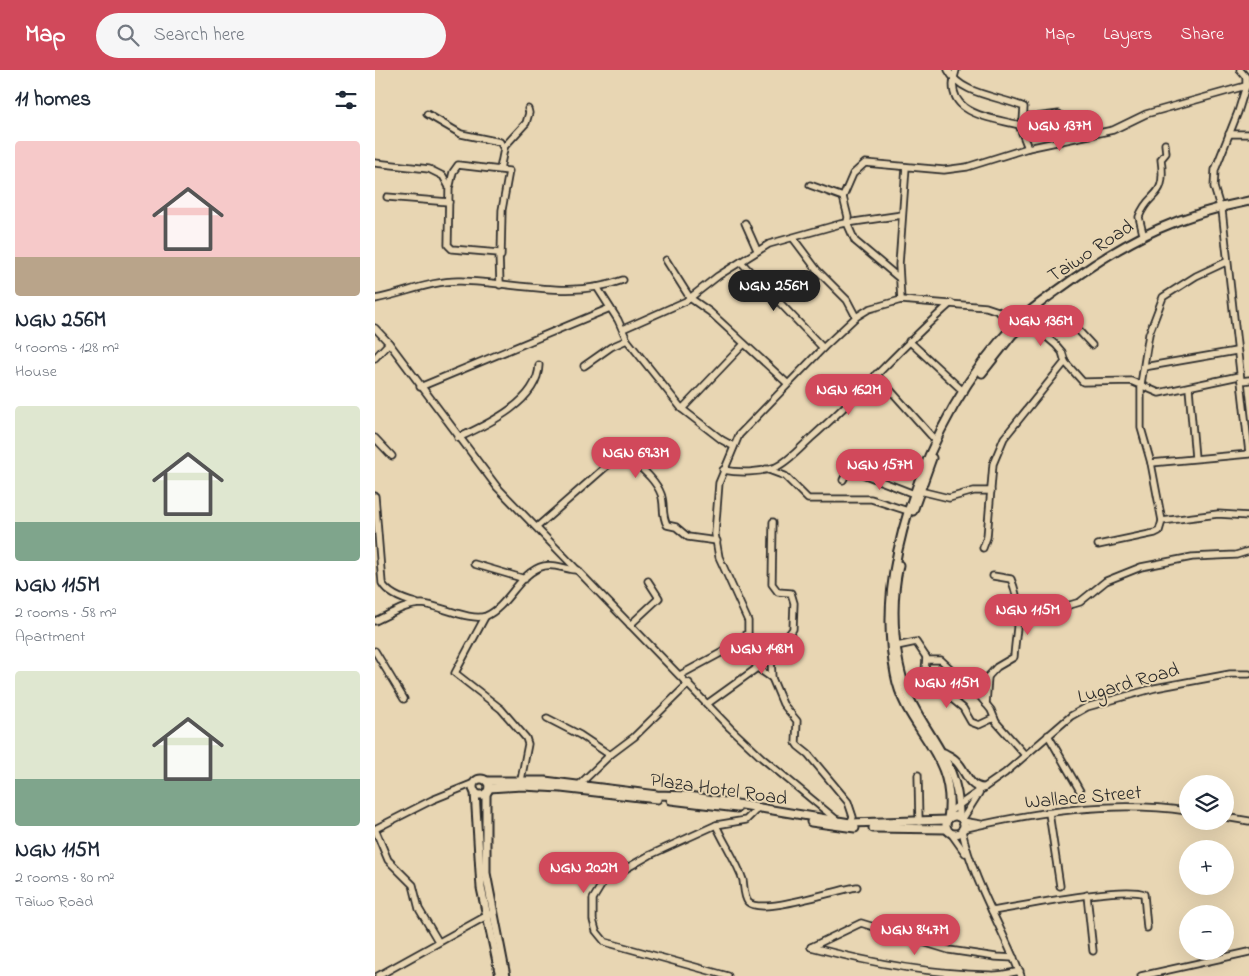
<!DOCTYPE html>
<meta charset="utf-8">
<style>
:root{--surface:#fff;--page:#f6f6f7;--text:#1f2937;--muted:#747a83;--accent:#d1495b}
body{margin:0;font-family:"Indie Flower",sans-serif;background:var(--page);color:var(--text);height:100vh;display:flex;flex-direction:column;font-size:19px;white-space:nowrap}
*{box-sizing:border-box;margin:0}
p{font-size:16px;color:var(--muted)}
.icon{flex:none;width:28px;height:28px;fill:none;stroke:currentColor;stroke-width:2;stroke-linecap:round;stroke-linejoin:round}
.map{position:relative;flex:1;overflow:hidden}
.panel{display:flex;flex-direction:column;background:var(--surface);width:375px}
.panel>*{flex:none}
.tools{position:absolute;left:804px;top:705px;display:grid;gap:10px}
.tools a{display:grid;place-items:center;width:55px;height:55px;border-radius:50%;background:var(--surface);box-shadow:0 5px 20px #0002;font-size:25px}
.price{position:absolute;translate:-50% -42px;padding:0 11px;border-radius:18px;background:var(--accent);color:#fff;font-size:16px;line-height:32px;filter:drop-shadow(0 1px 2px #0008)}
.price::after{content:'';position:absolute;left:50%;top:30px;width:15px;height:11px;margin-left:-8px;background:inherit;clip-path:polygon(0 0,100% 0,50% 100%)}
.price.active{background:#222;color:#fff}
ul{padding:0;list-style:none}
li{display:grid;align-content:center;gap:10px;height:265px;padding:0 15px}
li span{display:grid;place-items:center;height:155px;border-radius:5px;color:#555}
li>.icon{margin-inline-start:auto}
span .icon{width:90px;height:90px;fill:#fffc;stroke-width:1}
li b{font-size:21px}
h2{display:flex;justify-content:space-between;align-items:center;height:60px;padding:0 15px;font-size:21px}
header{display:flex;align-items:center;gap:30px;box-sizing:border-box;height:70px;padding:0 25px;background:var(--accent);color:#fff}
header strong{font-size:24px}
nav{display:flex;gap:28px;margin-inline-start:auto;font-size:18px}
.search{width:350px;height:45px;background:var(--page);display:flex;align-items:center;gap:12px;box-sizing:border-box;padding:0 18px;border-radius:28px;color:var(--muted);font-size:19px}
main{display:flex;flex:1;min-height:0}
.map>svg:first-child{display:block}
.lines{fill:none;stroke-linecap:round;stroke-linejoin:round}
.minor-casing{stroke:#2b2b2b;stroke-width:9}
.major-casing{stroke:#2b2b2b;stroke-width:11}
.minor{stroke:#e8d6b3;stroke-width:5.5}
.major{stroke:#e8d6b3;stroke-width:7}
.labels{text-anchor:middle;stroke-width:4;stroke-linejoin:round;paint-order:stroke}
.street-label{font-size:20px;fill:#2b2b2b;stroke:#e8d6b3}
</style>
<header>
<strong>Map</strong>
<div class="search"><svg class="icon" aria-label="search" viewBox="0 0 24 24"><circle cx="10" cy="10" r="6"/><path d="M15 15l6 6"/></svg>Search here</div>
<nav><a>Map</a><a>Layers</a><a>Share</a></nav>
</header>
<main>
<section class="panel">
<h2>11 homes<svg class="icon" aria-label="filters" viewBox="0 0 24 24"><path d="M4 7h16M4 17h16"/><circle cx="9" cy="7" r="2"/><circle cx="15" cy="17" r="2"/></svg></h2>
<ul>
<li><span style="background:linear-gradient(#f6c9c9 75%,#b9a48a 0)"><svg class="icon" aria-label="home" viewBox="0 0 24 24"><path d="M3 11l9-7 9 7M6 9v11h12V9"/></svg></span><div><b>NGN 256M</b><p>4 rooms · 128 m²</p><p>House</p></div></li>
<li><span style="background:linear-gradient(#dfe7d0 75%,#7fa58c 0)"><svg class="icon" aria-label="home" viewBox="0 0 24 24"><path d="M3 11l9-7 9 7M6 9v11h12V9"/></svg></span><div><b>NGN 115M</b><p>2 rooms · 58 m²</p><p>Apartment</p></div></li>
<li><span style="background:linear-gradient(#dfe7d0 70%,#7fa58c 0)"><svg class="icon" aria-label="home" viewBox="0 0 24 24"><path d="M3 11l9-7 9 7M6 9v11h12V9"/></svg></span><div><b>NGN 115M</b><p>2 rooms · 80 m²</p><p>Taiwo Road</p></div></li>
</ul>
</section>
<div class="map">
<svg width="874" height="906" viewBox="0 0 874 906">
<rect width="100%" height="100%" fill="#e8d6b3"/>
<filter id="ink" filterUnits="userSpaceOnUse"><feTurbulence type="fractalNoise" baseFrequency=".02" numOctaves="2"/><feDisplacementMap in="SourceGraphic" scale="10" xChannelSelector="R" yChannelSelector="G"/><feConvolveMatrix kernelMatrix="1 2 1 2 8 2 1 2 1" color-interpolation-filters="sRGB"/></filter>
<g filter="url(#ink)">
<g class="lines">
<g class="minor-casing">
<g id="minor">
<path d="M 573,0 C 586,25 624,26 649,37 L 648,51 L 644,55"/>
<path d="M 581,0 C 566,44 614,47 644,55 L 653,78"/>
<polyline points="52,44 86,64 125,72 129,79 125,99"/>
<polyline points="649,46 661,47 684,44"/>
<polyline points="854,64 874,64"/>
<polyline points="129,77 151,53 154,43 153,39"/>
<polyline points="0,93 54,99 68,106 74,117 73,175 77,179 124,183 125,215"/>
<polyline points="75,115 78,102 83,95 134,101 127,140 126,186"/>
<polyline points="435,115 468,127 478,104 490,93 569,100 592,97 653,78 738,60 771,44 874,15"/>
<polyline points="12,127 74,132"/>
<polyline points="468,127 473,147 472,153 480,171 524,208"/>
<polyline points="845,137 839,117 840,100 863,42 871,16 871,7 865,0"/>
<polyline points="847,140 874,383"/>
<polyline points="370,153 382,180"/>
<path d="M 768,164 L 764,147 C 774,119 792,131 786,89 L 791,83 L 790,74"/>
<polyline points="418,168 442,200 472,230 481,247"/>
<polyline points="291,190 315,228 335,242 412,313"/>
<polyline points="366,192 448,278"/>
<polyline points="222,217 243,250 252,270 307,339 347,370 358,376"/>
<path d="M 0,229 C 28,224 57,210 86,211 C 140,212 195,230 248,210"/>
<polyline points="526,230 524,195 531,97"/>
<polyline points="664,240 676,246 692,248 717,275"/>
<polyline points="648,254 666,262 681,275 687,282 690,292 708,312 756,311 784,323 864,306"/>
<polyline points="0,258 14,273 122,417 355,658 387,688 463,751"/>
<polyline points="248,259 311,231 343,206 394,174 465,154 527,145"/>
<polyline points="534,271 589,322"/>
<polyline points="0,288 14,273"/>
<polyline points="209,296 236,277 252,270"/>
<polyline points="769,297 861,281"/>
<polyline points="501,304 560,370"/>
<polyline points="866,311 874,310"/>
<polyline points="45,317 235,238"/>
<polyline points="814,318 820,388"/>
<polyline points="307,339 369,274"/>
<polyline points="0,368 17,386"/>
<path d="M 83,368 C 111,355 163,332 164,295"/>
<polyline points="776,393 874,384"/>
<polyline points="391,399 410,406 433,429 496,429 533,441"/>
<path d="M 348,400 C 364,403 385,403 401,397 C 414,391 425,378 436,368 C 485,325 527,276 576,233"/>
<polyline points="468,410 473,401 480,401 539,424"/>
<polyline points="545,421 574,428 599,421 616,421"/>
<path d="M 0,426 L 7,513 C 13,524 29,530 41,533"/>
<polyline points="787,451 776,393 766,358 766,314 774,264 788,227 821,206 851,192"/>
<polyline points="398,452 397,514 403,522 416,523 419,533 418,559 396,588 397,608 408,634 422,651 421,673 423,676 433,684 473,732 478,747 475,753"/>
<path d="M 162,457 L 243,386 L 251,384 C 263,396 280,408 286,424 C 290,434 286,444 292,455 L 301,457 L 313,467 L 342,471"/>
<polyline points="723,475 780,463 784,461 787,451 843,444 874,446"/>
<polyline points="608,478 612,467 618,394 629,368 690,292"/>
<polyline points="99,494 150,509"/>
<polyline points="675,541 705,532 731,511 766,497 817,487 861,485 874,481"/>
<polyline points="110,547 80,603 126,639 151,668 153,674 146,710"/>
<path d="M 0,551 C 14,545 30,534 47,534 C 64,535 96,552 111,546 C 134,536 144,502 169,496 C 180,493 191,500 203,500"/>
<polyline points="255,555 284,528 273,511"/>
<polyline points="522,576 541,572 551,587 550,601 554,610 588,638 596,652 604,655 619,648"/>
<polyline points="0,581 29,629"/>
<polyline points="551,587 552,590 566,590 603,624 616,640 621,652 650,685"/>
<polyline points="381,597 397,608"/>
<polyline points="305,605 355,578 373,563 373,551 344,487 340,464 344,413 364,365 448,278 481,247 494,239 526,230 611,237 623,241 639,256"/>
<path d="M 593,616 L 608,612 L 622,597 L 639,587 C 641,557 648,538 636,509 L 618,506"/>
<polyline points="332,634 396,588"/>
<polyline points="611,634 613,607"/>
<polyline points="172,648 205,665 235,685"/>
<polyline points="673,665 705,721"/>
<polyline points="543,705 544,752"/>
<polyline points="205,714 235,685 259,667 314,613"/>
<polyline points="574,742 630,703 696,646 712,637 780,618 855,604 874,604"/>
<polyline points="674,743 685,816"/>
<polyline points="850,747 874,751"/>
<polyline points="587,750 604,723"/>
<polyline points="587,751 605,754"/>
<path d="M 341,755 C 349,773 362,792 368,810 C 369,817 369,827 373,832 C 386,846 463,819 482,817"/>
<polyline points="0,759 13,790 38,815 44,839 63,871"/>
<polyline points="0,759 57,730 99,713"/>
<path d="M 587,759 C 660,742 738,730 812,741"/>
<path d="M 587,761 C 599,813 627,857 646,906"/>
<polyline points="575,762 590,783"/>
<polyline points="712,825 718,881"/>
<path d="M 617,841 C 644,837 749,815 769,824 L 772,858"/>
<polyline points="436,877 486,853 574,880 621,887 639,888"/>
<path d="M 436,877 C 492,892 557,904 614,905 C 624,906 635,903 645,901"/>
<polyline points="3,906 115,844"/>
<polyline points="353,906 230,872 221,861 218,850 218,829 229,811 275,785 341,755 371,750 380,741"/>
<polyline points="766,906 874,882"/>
</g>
</g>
<g class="major-casing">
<g id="major">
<polyline points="607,303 637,265 663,241"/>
<polyline points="538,441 557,388"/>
<path d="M 524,495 C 515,535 518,596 537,633 C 558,674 585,697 584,747"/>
<path d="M 569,683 C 572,685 577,687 580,690 C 591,699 592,717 608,718"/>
<circle cx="106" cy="717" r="8"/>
<polyline points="112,711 170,711 282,725 314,726 475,753 572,750"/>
<polyline points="114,718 147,716 186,718 282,729"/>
<polyline points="100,722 106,818 125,906"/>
<polyline points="111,723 111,803 131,906"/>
<polyline points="296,730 362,738"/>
<circle cx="580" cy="755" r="9"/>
<path d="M 573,749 C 583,682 530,661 520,604 C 509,547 517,493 534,439 C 556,371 590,306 640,254 C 658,236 681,222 701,207 C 757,167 807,144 874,131"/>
<polyline points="436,752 480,758"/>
<polyline points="498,758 572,759"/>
</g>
</g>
<use href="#minor" class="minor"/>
<use href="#major" class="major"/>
</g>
</g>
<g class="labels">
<g class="street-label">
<text transform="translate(715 180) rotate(-33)" y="7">Taiwo Road</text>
<text transform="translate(753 612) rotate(-16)" y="7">Lugard Road</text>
<text transform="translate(344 718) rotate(8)" y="7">Plaza Hotel Road</text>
<text transform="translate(708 726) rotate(-5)" y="7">Wallace Street</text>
</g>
</g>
</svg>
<div class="tools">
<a><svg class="icon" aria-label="layers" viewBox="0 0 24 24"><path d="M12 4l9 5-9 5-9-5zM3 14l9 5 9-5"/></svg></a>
<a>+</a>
<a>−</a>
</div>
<b class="price" style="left:685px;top:82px">NGN 137M</b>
<b class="price active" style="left:399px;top:242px">NGN 256M</b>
<b class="price" style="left:666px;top:277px">NGN 136M</b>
<b class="price" style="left:474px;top:346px">NGN 162M</b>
<b class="price" style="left:261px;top:409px">NGN 69.3M</b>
<b class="price" style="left:505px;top:421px">NGN 157M</b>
<b class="price" style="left:653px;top:566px">NGN 115M</b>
<b class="price" style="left:387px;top:605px">NGN 148M</b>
<b class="price" style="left:572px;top:639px">NGN 115M</b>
<b class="price" style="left:209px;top:824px">NGN 202M</b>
<b class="price" style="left:540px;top:886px">NGN 84.7M</b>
</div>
</main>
